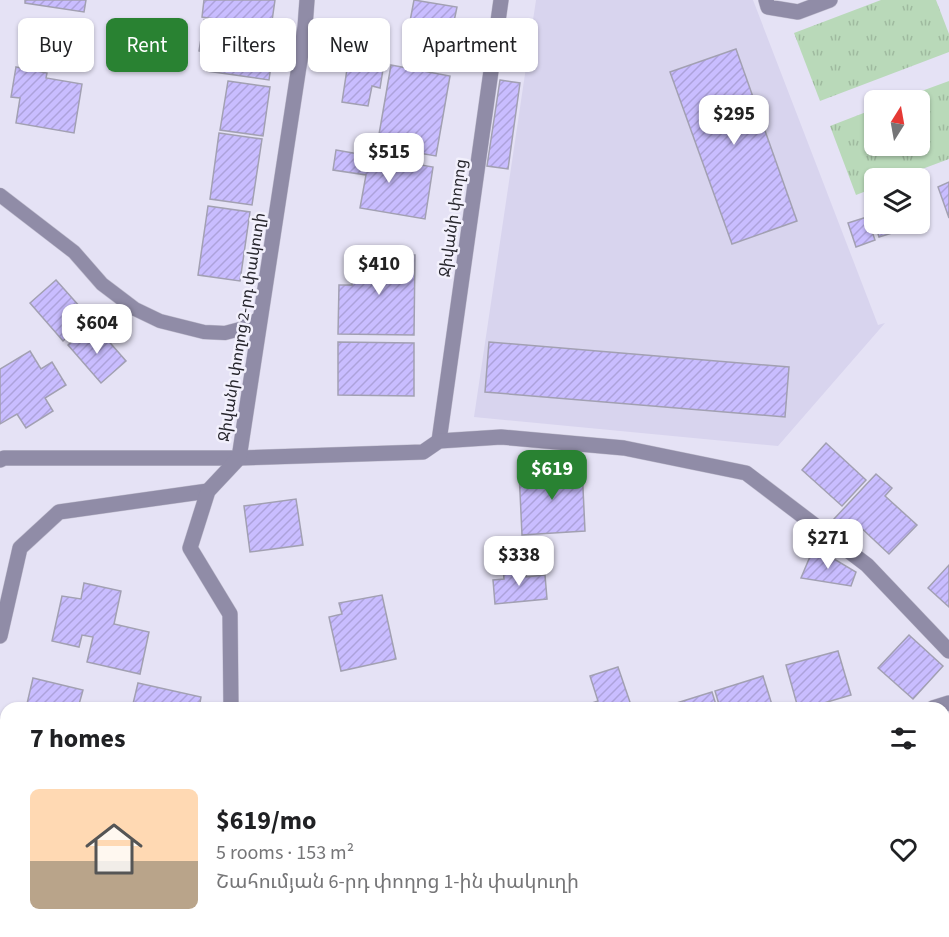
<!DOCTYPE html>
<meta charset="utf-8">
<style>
:root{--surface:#fff;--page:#f2f2f2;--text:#202124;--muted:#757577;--accent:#298232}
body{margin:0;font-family:"Source Sans 3","Noto Sans Armenian",sans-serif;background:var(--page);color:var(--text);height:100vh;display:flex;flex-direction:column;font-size:22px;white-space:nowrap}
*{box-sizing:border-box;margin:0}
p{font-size:20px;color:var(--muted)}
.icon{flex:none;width:33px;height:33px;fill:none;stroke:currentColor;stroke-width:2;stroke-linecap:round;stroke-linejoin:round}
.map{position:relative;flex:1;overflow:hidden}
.panel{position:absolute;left:0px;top:702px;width:950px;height:236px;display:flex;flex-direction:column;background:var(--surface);border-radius:18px 18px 0 0;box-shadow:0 2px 4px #0004}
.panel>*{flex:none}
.banner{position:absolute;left:18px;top:18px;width:600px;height:54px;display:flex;gap:12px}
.needle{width:39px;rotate:11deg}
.controls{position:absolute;left:864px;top:90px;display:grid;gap:12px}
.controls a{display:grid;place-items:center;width:66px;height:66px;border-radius:9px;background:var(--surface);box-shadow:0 2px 4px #0004;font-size:30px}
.price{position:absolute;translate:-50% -51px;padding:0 14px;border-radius:12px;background:#fff;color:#222;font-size:20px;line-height:39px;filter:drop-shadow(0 2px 3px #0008)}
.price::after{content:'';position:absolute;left:50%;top:36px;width:18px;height:14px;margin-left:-9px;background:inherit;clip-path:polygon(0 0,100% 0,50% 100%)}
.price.active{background:var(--accent);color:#fff}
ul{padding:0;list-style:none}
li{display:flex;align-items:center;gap:18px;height:150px;padding:0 30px}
li span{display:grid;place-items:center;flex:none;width:168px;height:120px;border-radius:9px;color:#555}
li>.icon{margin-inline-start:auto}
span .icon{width:72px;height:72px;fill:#fffc;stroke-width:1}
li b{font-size:26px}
h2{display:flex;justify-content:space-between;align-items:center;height:72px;padding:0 30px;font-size:26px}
.pill{padding:0 21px;border-radius:9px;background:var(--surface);box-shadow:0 2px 4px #0004;font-size:21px;line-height:54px}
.pill.active{background:var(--accent);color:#fff}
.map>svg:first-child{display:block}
.built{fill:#d8d4ee}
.grass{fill:url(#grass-tufts)}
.building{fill:url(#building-hatch);stroke:#a2a0b2;stroke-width:1.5}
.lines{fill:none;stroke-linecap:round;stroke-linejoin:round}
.lane-casing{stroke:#c3c0d1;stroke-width:15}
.street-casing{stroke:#c3c0d1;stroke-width:16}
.lane{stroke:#908ca7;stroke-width:14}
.street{stroke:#908ca7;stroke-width:15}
.labels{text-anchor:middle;stroke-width:5;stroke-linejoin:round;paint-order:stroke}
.street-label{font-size:16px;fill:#27262d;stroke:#f2f0fc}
</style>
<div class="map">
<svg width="949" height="937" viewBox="0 0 949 937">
<defs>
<pattern id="grass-tufts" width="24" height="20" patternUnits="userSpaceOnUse" patternTransform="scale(1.5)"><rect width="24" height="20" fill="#b9d9b9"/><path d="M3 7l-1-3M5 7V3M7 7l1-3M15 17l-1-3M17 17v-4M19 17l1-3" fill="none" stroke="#9fba9f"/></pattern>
<pattern id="building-hatch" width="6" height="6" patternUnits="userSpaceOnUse" patternTransform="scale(1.5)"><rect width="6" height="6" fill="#c9bdff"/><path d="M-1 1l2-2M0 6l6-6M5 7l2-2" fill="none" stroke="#ada2db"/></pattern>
</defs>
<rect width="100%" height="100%" fill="#e5e2f5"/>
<polygon class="built" points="536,0 753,0 878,325 885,323 778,446 474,417"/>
<g class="grass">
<polygon points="881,0 936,0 949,34 949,52 820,101 794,33"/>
<polygon points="949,81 949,159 898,178 874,178 874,188 856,195 830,126 874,109 874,146 920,146 920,100 897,100"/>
</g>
<g class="building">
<polygon points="25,0 86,0 84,12 25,3"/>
<polygon points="204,0 275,0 271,28 202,17"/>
<polygon points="414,0 457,7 447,55 405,48"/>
<polygon points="204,20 276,30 269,80 207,71 210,53 199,51"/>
<polygon points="736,49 797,221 732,244 670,72"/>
<polygon points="349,56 384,63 380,88 372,86 368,106 342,102"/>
<polygon points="391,65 450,76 436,156 377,146"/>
<polygon points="16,67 47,73 46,78 82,84 74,133 16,123 20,98 11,97"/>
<polygon points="500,80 520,83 508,169 487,166"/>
<polygon points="228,81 270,87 263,136 220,130"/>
<polygon points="219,133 262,139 252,205 210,199"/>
<polygon points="336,150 433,167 425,219 360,208 366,175 333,170"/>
<polygon points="949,182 949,218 938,187"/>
<polygon points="208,206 250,212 240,281 198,275"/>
<polygon points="920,208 924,223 879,237 875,224 920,224"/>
<polygon points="867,217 875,240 856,247 848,223"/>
<polygon points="352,254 415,255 414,335 338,334 339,285 352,285"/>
<polygon points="56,280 89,317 63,341 30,303"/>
<polygon points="86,328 99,342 105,337 126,361 101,383 68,345"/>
<polygon points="338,342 414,343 414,396 338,395"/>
<polygon points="489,342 789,367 785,417 485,392"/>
<polygon points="30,351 41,369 52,362 66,385 45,398 53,411 26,428 17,414 0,424 0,369"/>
<polygon points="826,443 866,480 842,506 802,470"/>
<polygon points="582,467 585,531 522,535 519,471"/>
<polygon points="876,474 892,488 885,496 917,525 889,554 857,524 849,533 834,519"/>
<polygon points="296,499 303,545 250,552 244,506"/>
<polygon points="814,547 856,572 851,586 801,578"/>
<polygon points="949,565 949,607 928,588"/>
<polygon points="525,567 526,577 545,575 547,599 495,604 493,580 504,579 503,569"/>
<polygon points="84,583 121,591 114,624 149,632 140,674 87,662 93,637 82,635 79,647 52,641 62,596 81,599"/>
<polygon points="382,595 396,659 341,671 329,617 342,614 339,603"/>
<polygon points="909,635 943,666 913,699 878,668"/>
<polygon points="838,651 851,695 807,708 798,708 786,665"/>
<polygon points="618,667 632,708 577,708 598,701 590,676"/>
<polygon points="763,676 773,708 720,708 715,691"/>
<polygon points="33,678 83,690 78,708 26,708"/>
<polygon points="138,683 201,697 199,708 132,708"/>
<polygon points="712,692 717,708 668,708 667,706"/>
<polygon points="949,752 949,799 944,801 944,754"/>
<polygon points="0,842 6,843 6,918 0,917"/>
<polygon points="215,932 275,932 269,937 220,937"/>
<polygon points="389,932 421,932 425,937 382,937"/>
<polygon points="455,932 543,932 545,937 457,937"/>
<polygon points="619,932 640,932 641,934 633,937 621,937"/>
<polygon points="793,932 826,932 828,937 795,937"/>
</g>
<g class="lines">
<g class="lane-casing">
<polyline id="lane" points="0,195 74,252 102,284 135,309 160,321 204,332 225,333 240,329 260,318"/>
</g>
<g class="street-casing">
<g id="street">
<polyline points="766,0 768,7 798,12 830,0"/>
<polyline points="439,441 501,0"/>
<polyline points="0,460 4,458 239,458 423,452 439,441 501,437 624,448 746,473 867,565 949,651"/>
<polyline points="0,636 20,548 59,512 208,491"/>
<polyline points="231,708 230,614 190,548 208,491 239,458 305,27 307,0"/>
<polyline points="933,708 949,703"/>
<polyline points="323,937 327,932"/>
</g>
</g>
<use href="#lane" class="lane"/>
<use href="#street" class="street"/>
</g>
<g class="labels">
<g class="street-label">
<text transform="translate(452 218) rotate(-82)" y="6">Ջիվանի փողոց</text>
<text transform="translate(241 327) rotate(-81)" y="6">Ջիվանի փողոց 2-րդ փակուղի</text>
</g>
</g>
</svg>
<div class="controls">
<a><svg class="needle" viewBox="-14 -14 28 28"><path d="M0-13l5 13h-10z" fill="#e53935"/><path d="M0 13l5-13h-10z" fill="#757577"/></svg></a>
<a><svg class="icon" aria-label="layers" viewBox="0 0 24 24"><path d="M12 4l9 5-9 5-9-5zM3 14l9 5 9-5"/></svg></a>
</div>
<b class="price" style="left:734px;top:146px">$295</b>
<b class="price" style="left:389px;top:184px">$515</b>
<b class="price" style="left:379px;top:296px">$410</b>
<b class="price" style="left:97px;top:355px">$604</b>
<b class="price active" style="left:552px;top:501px">$619</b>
<b class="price" style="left:828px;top:570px">$271</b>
<b class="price" style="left:519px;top:587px">$338</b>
<div class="banner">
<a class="pill">Buy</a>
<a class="pill active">Rent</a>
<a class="pill">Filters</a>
<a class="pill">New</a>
<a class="pill">Apartment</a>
</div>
<section class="panel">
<h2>7 homes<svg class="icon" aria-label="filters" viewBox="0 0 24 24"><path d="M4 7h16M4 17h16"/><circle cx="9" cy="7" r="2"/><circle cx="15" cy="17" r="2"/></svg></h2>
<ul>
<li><span style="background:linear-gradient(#ffd9b3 60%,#b9a48a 0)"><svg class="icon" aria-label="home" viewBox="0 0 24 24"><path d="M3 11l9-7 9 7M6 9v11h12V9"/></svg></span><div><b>$619/mo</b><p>5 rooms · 153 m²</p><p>Շահումյան 6-րդ փողոց 1-ին փակուղի</p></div><svg class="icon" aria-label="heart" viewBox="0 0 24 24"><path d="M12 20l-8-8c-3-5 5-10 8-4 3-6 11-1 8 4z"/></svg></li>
</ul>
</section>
</div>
